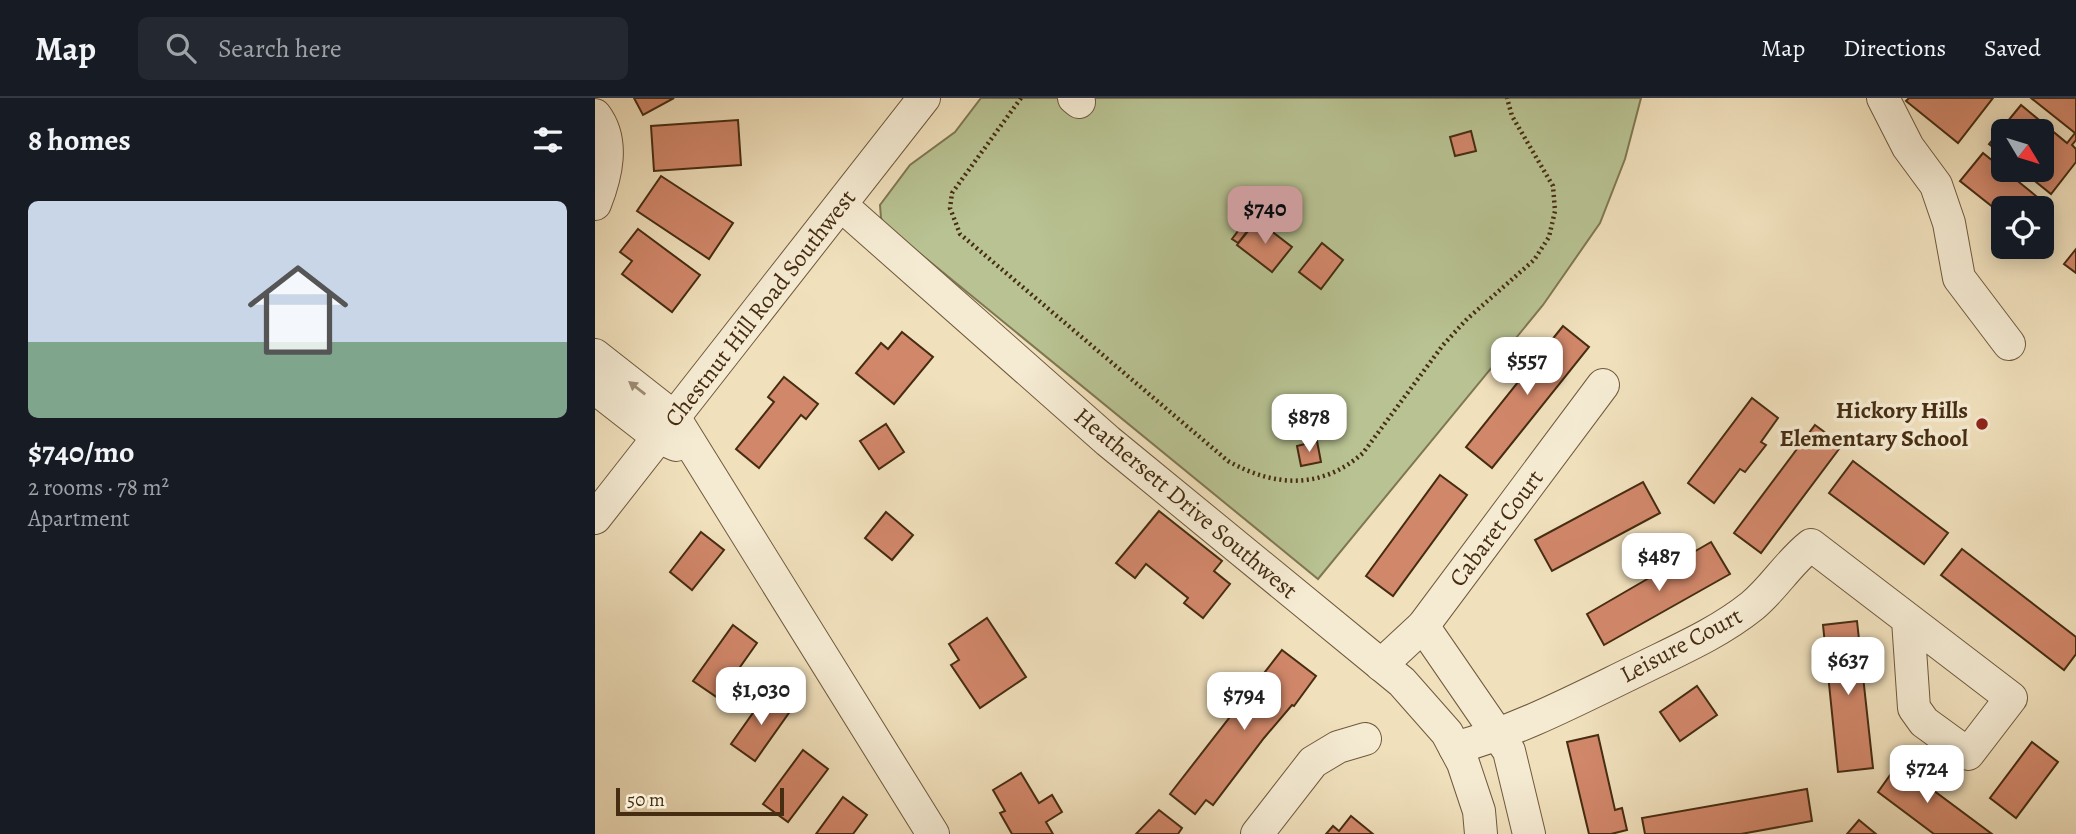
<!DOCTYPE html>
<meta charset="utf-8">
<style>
:root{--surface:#171b24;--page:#242831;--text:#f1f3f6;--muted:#9ea1a6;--line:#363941;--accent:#c59692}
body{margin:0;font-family:Alegreya,serif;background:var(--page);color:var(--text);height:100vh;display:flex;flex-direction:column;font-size:26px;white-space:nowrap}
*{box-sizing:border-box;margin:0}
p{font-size:23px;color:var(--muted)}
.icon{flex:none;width:38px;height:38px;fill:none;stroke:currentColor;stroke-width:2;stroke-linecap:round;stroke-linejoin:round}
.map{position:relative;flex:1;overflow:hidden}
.details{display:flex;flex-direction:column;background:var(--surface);width:595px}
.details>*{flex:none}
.needle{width:46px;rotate:128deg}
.controls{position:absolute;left:1396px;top:21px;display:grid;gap:14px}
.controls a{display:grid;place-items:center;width:63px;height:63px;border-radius:10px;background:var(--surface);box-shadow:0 4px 18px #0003;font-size:35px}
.scale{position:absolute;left:21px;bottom:18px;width:168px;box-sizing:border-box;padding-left:7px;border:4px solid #462c11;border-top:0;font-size:19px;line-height:24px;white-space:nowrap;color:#462c11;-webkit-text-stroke:5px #f5ebd3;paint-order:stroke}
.price{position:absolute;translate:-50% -60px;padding:0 16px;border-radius:14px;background:#fff;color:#222;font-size:23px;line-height:46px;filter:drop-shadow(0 2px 4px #0008)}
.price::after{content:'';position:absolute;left:50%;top:42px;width:21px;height:16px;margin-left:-10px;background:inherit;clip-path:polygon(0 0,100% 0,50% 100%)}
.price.active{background:var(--accent);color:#111}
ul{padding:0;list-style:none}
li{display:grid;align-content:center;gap:14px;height:371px;padding:0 28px}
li+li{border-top:2px solid var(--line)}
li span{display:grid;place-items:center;height:217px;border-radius:10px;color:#555}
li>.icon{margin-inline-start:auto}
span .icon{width:126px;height:126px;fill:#fffc;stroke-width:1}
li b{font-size:30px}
h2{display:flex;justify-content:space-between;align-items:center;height:84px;padding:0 28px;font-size:30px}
header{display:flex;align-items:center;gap:42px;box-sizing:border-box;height:98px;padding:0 35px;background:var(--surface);border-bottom:2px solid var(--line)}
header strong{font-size:33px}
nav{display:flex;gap:38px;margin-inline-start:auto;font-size:24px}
.search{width:490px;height:63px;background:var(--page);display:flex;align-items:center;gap:18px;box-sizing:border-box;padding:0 24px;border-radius:10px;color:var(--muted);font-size:26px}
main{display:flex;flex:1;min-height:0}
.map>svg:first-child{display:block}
.green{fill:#b8c292;stroke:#7f7752;stroke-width:2}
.building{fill:#d1876a;stroke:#462c11;stroke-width:2}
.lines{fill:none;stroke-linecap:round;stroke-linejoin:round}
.minor-casing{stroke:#70593c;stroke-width:34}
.path{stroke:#462c11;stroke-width:4.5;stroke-dasharray:2 3.5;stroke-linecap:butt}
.minor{stroke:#f5ebd3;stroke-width:32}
.oneway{fill:#9e8c72}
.poi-dot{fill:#8f2418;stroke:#f5ebd3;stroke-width:2.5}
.labels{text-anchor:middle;stroke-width:7;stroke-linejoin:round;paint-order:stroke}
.street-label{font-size:24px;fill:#462c11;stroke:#f5ebd3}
.poi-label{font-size:24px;font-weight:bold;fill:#462c11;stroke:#f5ebd3;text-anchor:end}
</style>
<header>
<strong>Map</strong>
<div class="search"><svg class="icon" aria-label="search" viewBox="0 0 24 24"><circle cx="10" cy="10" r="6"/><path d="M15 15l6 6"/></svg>Search here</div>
<nav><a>Map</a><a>Directions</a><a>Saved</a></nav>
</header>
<main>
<section class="details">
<h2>8 homes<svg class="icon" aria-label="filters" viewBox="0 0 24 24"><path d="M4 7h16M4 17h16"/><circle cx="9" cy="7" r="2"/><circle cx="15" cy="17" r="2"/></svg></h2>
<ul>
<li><span style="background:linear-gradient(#c9d6e8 65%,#7fa58c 0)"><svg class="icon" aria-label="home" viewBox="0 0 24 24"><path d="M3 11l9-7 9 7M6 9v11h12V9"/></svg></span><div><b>$740/mo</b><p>2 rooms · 78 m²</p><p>Apartment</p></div></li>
</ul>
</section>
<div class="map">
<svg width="1481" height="736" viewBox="0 0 1481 736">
<rect width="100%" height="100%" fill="#f0e0bc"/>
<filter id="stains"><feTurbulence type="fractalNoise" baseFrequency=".00286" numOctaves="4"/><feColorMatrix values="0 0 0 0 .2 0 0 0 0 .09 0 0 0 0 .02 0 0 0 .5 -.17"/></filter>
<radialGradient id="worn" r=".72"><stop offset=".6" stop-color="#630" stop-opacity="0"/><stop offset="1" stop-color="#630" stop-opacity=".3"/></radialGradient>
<polygon class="green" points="386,0 1046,0 1030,61 1005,125 948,207 723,481 290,127 286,120 285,107 315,67 360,34"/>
<g class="building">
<polygon points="39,0 79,0 48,17"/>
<polygon points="1314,0 1398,0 1363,45 1311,3"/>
<polygon points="1436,0 1481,0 1481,42 1477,47 1481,51 1481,64 1456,96 1426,72 1447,72 1447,33 1409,33 1409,58 1394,46 1426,7 1472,45 1480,35"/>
<polygon points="143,22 146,67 59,73 56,28"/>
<polygon points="876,33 881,53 860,58 855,39"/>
<polygon points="1388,55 1446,102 1439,110 1409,110 1409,118 1365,83"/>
<polygon points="66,78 138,125 114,161 42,113"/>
<polygon points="655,117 661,122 643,145 637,141"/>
<polygon points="662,122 697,149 677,174 642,147"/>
<polygon points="43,131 105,177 77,214 27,176 37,163 25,154"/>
<polygon points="727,145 748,162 726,191 704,174"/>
<polygon points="1481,151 1481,175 1469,166"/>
<polygon points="968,228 994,249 897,370 871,349"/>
<polygon points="307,234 338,259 299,306 261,275 286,245 293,251"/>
<polygon points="189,279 223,306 211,321 206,317 164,370 141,351 179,304 173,299"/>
<polygon points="1157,300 1183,320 1166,344 1171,347 1150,374 1145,371 1119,405 1093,385"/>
<polygon points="291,326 309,354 284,371 265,343"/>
<polygon points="1220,327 1247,347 1166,455 1139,435"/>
<polygon points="722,343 726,364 706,368 702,348"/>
<polygon points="1258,363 1353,435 1329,466 1234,395"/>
<polygon points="845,377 872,397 798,498 771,478"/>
<polygon points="1048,384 1065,415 957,473 940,442"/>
<polygon points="564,413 627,463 619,473 635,486 608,520 589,505 593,500 551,466 540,480 521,465"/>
<polygon points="291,414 318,437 297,462 270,440"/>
<polygon points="106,434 129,452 97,492 75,474"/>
<polygon points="1116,444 1135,476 1009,547 992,516"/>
<polygon points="1367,451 1481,539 1481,556 1469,572 1346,477"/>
<polygon points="392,520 431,579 385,610 356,567 364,562 354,546"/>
<polygon points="1262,523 1278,670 1243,674 1228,527"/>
<polygon points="138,527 162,545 123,600 98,583"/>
<polygon points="687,552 721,578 699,608 697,607 669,640 618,707 611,702 600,716 575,696"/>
<polygon points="1102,588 1122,617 1085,643 1065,614"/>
<polygon points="172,595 196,612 160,663 136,646"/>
<polygon points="1003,637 1020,712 1027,710 1032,732 1016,736 994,736 972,644"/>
<polygon points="1437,644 1463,664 1421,720 1395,700"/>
<polygon points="208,652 233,671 193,724 168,706"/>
<polygon points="1303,666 1397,736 1339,736 1283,694"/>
<polygon points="426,675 444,705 457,697 467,714 451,724 458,736 417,736 405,715 410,713 398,692"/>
<polygon points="1212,691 1217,723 1146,736 1050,736 1047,720"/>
<polygon points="248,699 272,717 258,736 221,736"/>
<polygon points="564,712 587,730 583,736 541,736"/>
<polygon points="756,718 778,736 731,736 738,728 744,733"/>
<polygon points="1264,722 1281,736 1252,736"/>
</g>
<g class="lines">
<g class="minor-casing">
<g id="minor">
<polyline points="479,0 484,4"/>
<polyline points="1288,0 1313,49 1341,87 1354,125 1364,180 1414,246"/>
<path d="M 0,17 C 20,43 11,78 0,106"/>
<polyline points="246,107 513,343 807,584 852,635 868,665 884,713 886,736"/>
<polyline points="0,257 79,319 338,736"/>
<polyline points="0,290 63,339 81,347"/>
<polyline points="0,420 329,0"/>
<polyline points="828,528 914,653 934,736"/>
<polyline points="786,567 828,528 1008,287"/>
<path d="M 860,650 C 924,632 981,602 1041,573 C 1081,553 1122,536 1157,508 C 1179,490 1193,465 1216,447 L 1416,600 L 1373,656 L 1329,624 L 1319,610 L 1313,522"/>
<polyline points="662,736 718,664 743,649 770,641"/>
</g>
</g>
<path class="path" d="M 426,0 L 357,95 L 355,110 L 365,136 L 633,363 C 679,389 726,392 768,355 L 848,247 L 872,221 L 939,162 L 954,139 L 960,113 L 958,88 L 917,18 L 912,0"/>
<use href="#minor" class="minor"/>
</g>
<defs><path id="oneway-solid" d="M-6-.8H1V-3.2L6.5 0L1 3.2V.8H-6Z" transform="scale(1.75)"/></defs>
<use class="oneway" href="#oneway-solid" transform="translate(42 290) rotate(-142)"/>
<circle class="poi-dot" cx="1387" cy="326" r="7"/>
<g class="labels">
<g class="street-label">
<text transform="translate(165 210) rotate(-52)" y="8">Chestnut Hill Road Southwest</text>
<text transform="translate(591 405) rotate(40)" y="8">Heathersett Drive Southwest</text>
<text transform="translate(901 430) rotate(-53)" y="8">Cabaret Court</text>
<text transform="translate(1086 547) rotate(-28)" y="8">Leisure Court</text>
</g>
<g class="poi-label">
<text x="1373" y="320">Hickory Hills<tspan x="1373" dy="28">Elementary School</tspan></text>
</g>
</g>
<rect width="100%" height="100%" filter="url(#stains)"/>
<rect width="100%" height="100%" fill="url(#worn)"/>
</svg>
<div class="controls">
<a><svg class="needle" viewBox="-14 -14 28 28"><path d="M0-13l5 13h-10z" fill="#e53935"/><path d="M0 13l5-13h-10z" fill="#9ea1a6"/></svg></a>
<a><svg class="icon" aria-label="locate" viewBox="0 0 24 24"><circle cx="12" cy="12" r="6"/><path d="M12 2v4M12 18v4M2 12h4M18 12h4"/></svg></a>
</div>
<div class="scale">50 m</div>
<b class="price active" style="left:670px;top:148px">$740</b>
<b class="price" style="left:932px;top:299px">$557</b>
<b class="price" style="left:714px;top:356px">$878</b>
<b class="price" style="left:1064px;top:495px">$487</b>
<b class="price" style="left:1253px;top:599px">$637</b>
<b class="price" style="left:166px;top:629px">$1,030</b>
<b class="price" style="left:649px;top:634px">$794</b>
<b class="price" style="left:1332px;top:707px">$724</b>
</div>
</main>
